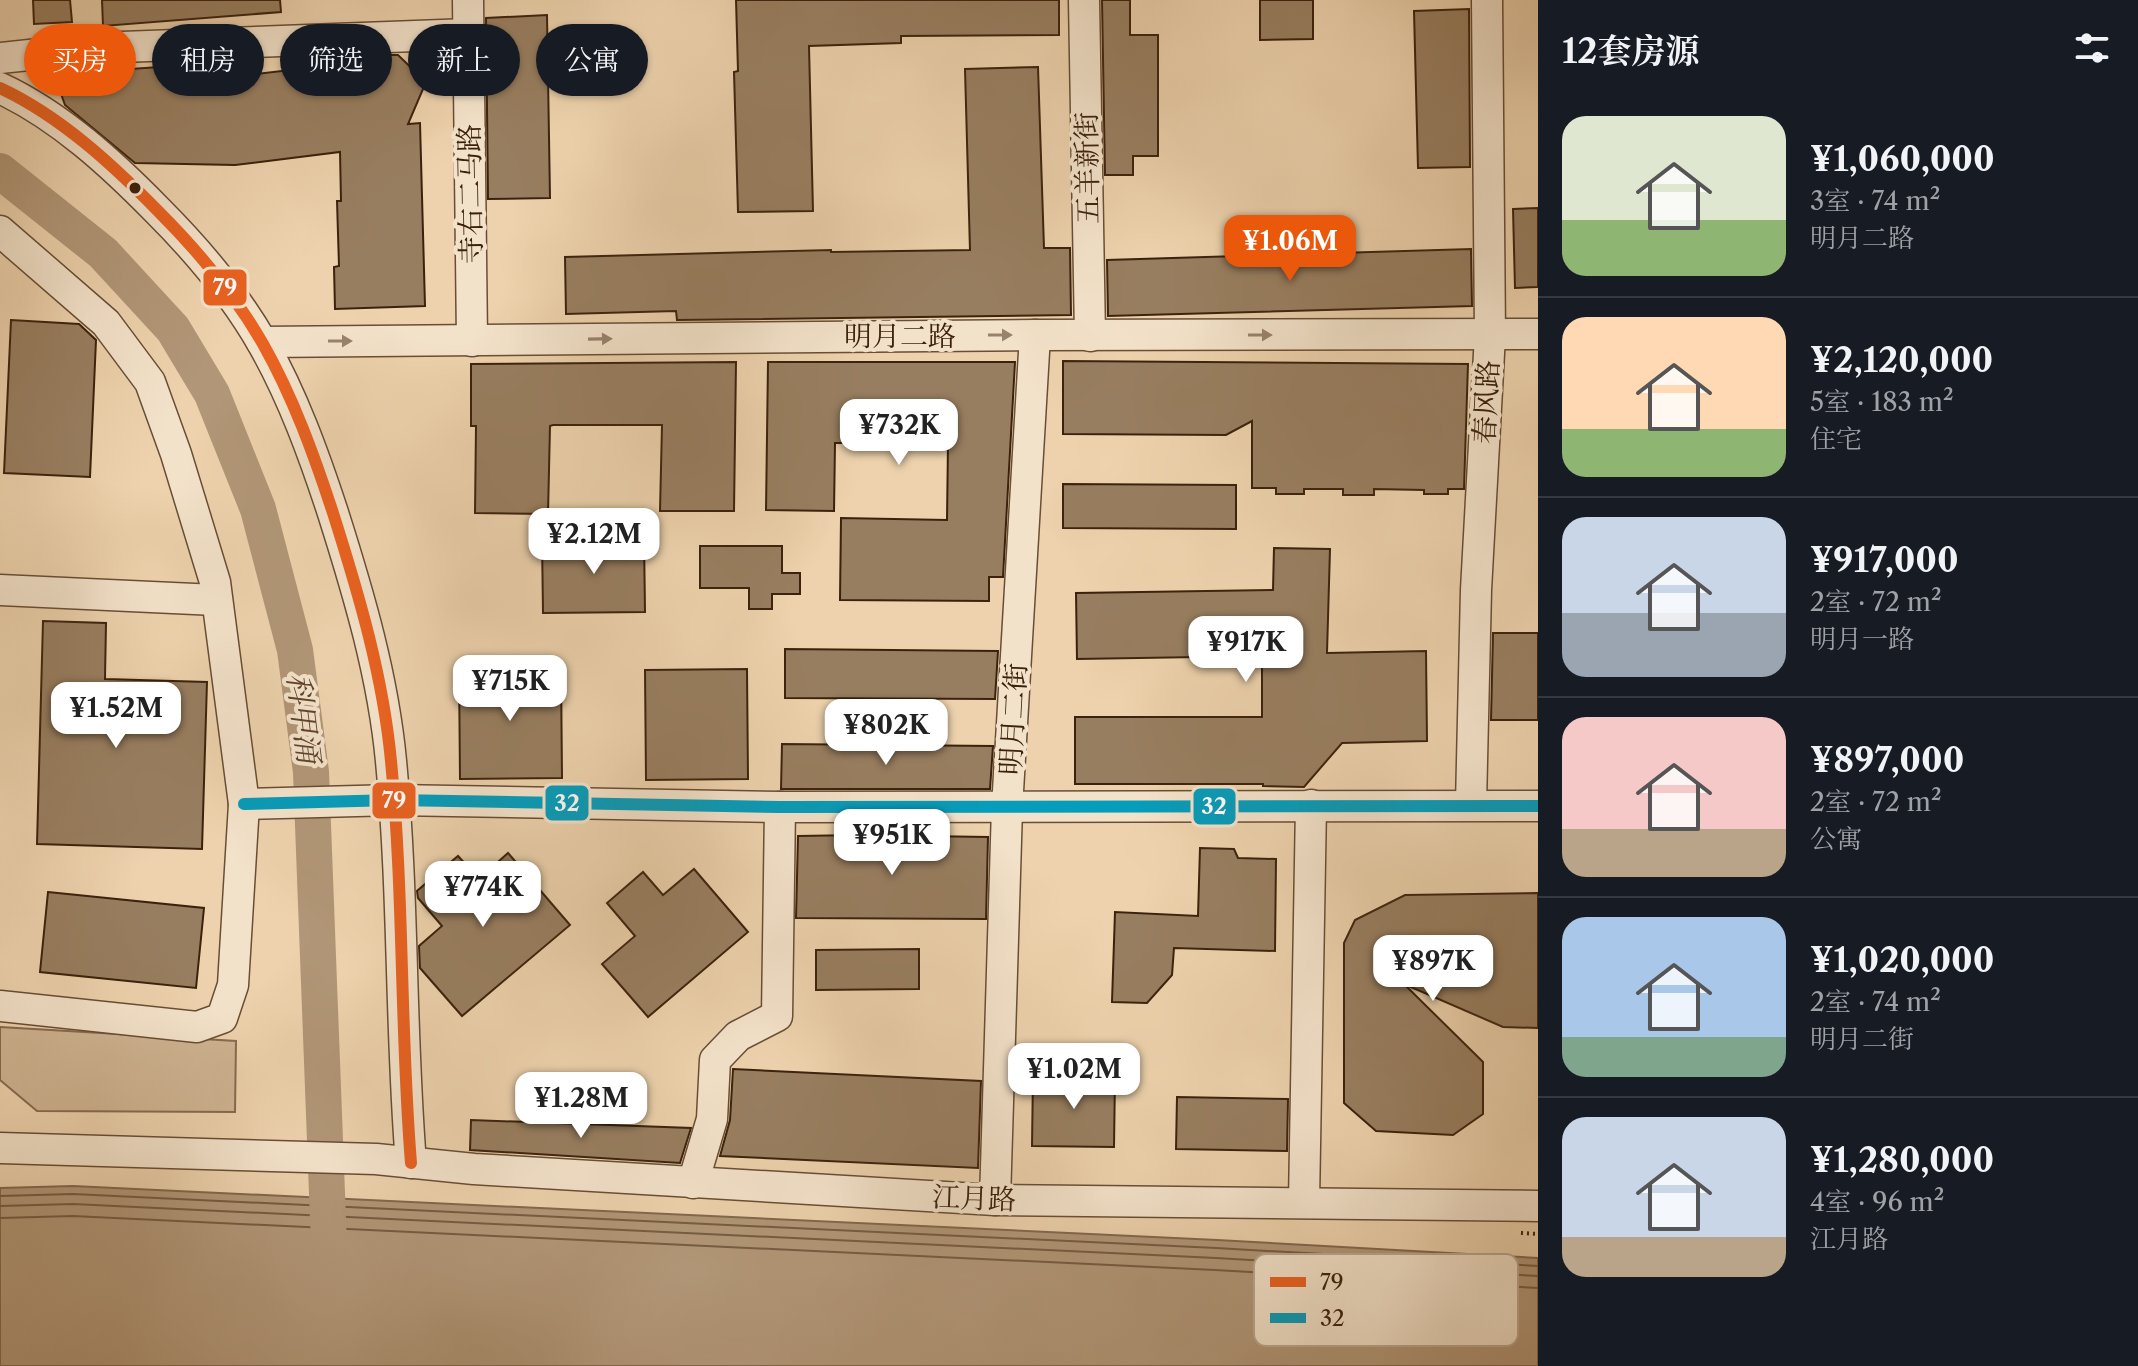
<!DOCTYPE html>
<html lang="zh">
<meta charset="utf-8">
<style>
:root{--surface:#171b24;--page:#242831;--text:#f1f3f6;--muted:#9ea1a6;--line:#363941;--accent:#ea580c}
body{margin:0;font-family:"Libre Caslon Text","Noto Serif SC",serif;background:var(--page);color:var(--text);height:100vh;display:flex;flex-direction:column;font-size:30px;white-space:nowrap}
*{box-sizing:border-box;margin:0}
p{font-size:26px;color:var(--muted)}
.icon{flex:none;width:44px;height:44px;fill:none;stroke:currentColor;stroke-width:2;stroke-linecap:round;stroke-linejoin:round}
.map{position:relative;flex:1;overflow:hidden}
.panel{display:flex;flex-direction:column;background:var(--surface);width:600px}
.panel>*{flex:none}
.hud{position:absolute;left:24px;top:24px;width:760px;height:72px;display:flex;gap:16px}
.price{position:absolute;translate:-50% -68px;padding:0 18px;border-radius:16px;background:#fff;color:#222;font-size:26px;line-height:52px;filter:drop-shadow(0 2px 4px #0008)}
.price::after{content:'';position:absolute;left:50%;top:48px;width:24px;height:18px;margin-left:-12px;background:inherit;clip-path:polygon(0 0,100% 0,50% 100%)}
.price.active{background:var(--accent);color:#fff}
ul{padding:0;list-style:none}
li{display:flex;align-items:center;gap:24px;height:200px;padding:0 24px}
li+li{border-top:2px solid var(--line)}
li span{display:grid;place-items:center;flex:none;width:224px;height:160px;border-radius:24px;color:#555}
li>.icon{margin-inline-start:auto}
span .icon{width:96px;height:96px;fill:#fffc;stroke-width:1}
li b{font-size:34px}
h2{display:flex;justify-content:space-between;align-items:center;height:96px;padding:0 24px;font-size:34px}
.pill{padding:0 28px;border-radius:36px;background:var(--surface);box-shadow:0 2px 6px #0004;font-size:28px;line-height:72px}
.pill.active{background:var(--accent);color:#fff}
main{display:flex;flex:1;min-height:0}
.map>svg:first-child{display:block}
.green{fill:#cfb492;stroke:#866b50;stroke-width:2}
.water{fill:#b19677;stroke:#82684d;stroke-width:2}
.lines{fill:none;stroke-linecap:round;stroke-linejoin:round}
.shore{stroke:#765c42;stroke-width:2}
.river{stroke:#b19677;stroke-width:36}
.building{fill:#987e60;stroke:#3c220d;stroke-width:2}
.minor-casing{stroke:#684e35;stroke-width:33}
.path{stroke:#3c220d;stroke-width:4;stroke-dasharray:2 4;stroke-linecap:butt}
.minor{stroke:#f3e2ca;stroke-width:30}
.bus-1-casing{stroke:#f3e2ca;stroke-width:18}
.bus-2-casing{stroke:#f3e2ca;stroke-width:18}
.bus-1{stroke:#e96221;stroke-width:12}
.bus-2{stroke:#069cbb;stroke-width:12}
.oneway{fill:#98826c}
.bus-dot{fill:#3c220d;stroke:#f3e2ca;stroke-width:3}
.labels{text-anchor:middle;stroke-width:8;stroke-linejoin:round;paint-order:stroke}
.street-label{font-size:28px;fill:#3c220d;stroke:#f3e2ca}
.water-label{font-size:30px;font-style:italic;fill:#5f452d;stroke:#f3e2ca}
.key{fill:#f3e2ca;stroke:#bca891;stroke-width:2}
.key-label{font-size:22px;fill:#3c220d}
.line-badge{stroke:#f3e2ca;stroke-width:3}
.badge-label{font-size:22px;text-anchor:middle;font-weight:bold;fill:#fff}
</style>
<main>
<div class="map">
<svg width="1538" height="1366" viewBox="0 0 1538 1366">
<rect width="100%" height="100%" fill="#edd2ad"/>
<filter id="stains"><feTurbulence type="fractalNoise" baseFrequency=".0025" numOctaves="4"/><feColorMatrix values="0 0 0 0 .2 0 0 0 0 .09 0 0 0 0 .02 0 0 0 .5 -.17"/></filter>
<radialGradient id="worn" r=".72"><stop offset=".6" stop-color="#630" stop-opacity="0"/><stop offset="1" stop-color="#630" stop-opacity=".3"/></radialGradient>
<polygon class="green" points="0,1027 236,1041 235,1112 37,1111 0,1080"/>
<polygon class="water" points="73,1186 1217,1240 1538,1258 1538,1366 0,1366 0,1188"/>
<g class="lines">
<g class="shore">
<polyline points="0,1196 73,1194 1216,1248 1538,1266"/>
<polyline points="0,1206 73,1204 1216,1258 1538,1276"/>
<polyline points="0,1218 73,1216 1215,1270 1538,1288"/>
</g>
<polyline class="river" points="0,171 103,253 173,329 212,394 258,509 295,650 311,772 329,1246"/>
</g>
<g class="building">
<polygon points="33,0 70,0 72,22 34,24"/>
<polygon points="102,0 280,0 281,12 103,26"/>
<polygon points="736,0 1059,0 1059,35 901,36 901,43 809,46 813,211 738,212 734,72 738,71"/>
<polygon points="1102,0 1130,0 1130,35 1158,35 1158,156 1133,156 1133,175 1105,175"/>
<polygon points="1260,0 1313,0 1313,39 1260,40"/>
<polygon points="1469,9 1470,167 1418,168 1414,11"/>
<polygon points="547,15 550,198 488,199 486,18"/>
<polygon points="390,55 398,55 426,82 408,124 420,123 425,306 335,309 334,267 339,266 337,201 341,201 340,152 235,165 135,163 65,105 60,91 72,73 203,64 204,80 350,63 351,76 372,74"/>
<polygon points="1038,67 1044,248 1070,248 1071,315 677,320 676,311 566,314 565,257 831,250 831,252 970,250 965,69"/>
<polygon points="1538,208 1538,287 1515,288 1513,209"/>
<polygon points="1471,249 1472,306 1108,316 1107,260"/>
<polygon points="11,320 79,324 96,340 90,477 4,473"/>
<polygon points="1063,361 1468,364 1464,489 1448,489 1448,494 1424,494 1424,490 1374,489 1374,495 1343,495 1343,489 1304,489 1304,494 1276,494 1276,488 1252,488 1252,421 1226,435 1063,434"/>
<polygon points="736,362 734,511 660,511 662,425 553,425 550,426 548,514 475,513 476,426 471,426 471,364"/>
<polygon points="768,362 1015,362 1003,577 989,577 989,601 840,600 841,518 947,520 948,443 835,443 834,511 766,510"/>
<polygon points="1063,484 1236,485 1236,529 1063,528"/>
<polygon points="644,538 645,612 543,613 542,539"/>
<polygon points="700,546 782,546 782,573 800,573 800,594 772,594 772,609 749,609 749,588 700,588"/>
<polygon points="1274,548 1330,549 1327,653 1426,651 1427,741 1342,743 1304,787 1263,786 1263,784 1075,784 1075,717 1262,717 1262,656 1077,659 1076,593 1273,590"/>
<polygon points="43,621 106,623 105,679 207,682 202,849 37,844"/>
<polygon points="1493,633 1538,633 1538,720 1491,720"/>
<polygon points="785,649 998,651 995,699 785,698"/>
<polygon points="459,668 561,668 562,778 460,779"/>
<polygon points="747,669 748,779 646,780 645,670"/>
<polygon points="782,744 993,746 990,789 781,789"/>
<polygon points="859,835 988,837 986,919 796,918 798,836"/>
<polygon points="1200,848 1234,849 1238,858 1276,859 1275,951 1174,948 1172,975 1147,1003 1112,1002 1115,912 1198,916"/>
<polygon points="508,853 570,925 462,1016 420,968 419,946 442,926 418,898 417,891 458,856 479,879"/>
<polygon points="694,869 748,932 648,1017 602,964 635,936 607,903 643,872 663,895"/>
<polygon points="48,892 204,908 196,988 40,972"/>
<polygon points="1538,893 1538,1028 1503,1027 1404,984 1483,1062 1483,1114 1453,1135 1376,1131 1344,1103 1344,943 1355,920 1405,895"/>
<polygon points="919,949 919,989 816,990 816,950"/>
<polygon points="733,1069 981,1081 978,1168 720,1156 730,1120"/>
<polygon points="1033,1075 1115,1076 1114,1147 1032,1146"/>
<polygon points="1177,1097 1288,1099 1287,1151 1176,1149"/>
<polygon points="471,1120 691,1128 680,1163 470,1150"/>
</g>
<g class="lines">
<g class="minor-casing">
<g id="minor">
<polyline points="468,0 472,341"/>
<polyline points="1084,0 1090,336"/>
<polyline points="0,58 95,48 469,34"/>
<path d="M 0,88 C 60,116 112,164 158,211 C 197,250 235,295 263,344 C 293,397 314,455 333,513 C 359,595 383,676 391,761 C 404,895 400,1029 411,1163"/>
<polyline points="0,231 106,323 150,382 176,454 215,582 244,804 233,985 222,1018 197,1027 0,1006"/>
<polyline points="262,342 1035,335 1538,334"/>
<polyline points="0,590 216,600"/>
<polyline points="244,804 394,800 780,807 1538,806"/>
<polyline points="1471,804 1476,590 1490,335 1487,0"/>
<polyline points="0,1148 376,1159 474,1169 995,1200 1538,1206"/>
<polyline points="693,1183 712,1119 715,1060 738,1036 777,1016 780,807"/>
<polyline points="995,1200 1007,808 1035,335"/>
<polyline points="1304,1202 1311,805"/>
</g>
</g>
<polyline class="path" points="1521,1233 1538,1234"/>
<use href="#minor" class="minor"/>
<g class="bus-1-casing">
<path id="bus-1" d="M 0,88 C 60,116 112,164 158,211 C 197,250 235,295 263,344 C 293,397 314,455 333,513 C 359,595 383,676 391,761 C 404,895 400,1029 411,1163"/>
</g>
<g class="bus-2-casing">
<polyline id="bus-2" points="244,804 394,800 780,807 1538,806"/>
</g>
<use href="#bus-1" class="bus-1"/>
<use href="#bus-2" class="bus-2"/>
</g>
<defs><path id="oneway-solid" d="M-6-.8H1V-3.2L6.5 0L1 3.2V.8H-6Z" transform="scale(2)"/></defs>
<g class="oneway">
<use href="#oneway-solid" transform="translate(1000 335)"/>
<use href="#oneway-solid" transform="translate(1260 335)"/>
<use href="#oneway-solid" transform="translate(600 339) rotate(-1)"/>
<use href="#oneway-solid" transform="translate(340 341)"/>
</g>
<circle class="bus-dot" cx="135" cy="188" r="7"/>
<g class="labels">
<g class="street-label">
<text transform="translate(1087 168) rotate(-91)" y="10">五羊新街</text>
<text transform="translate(470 194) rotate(-91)" y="10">寺右二马路</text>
<text x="900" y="346">明月二路</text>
<text transform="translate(1486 402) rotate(-87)" y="10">春风路</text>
<text transform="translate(1013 719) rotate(-87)" y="10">明月二街</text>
<text transform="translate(974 1198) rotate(2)" y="10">江月路</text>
</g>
<g class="water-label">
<text transform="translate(303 718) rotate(83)" y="10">科甲涌</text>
</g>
</g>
<rect x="1254" y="1254" width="264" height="92" rx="12" class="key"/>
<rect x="1270" y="1277" width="36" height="10" fill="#e96221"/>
<rect x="1270" y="1313" width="36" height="10" fill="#069cbb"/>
<g class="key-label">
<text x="1320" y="1290">79</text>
<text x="1320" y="1326">32</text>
</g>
<g class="line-badge">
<rect x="202" y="268" width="46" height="39" rx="8" fill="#e96221"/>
<rect x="371" y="781" width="46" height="39" rx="8" fill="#e96221"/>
<rect x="544" y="784" width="46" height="38" rx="8" fill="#069cbb"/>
<rect x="1192" y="787" width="45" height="39" rx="8" fill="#069cbb"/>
</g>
<g class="badge-label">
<text x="225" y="295">79</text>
<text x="394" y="808">79</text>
<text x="567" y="811">32</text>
<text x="1214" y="814">32</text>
</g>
<rect width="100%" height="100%" filter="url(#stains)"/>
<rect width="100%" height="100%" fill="url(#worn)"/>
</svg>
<b class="price active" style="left:1290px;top:283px">¥1.06M</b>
<b class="price" style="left:899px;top:467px">¥732K</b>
<b class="price" style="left:594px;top:576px">¥2.12M</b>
<b class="price" style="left:1246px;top:684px">¥917K</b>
<b class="price" style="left:510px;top:723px">¥715K</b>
<b class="price" style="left:116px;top:750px">¥1.52M</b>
<b class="price" style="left:886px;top:767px">¥802K</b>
<b class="price" style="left:892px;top:877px">¥951K</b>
<b class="price" style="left:483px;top:929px">¥774K</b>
<b class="price" style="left:1433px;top:1003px">¥897K</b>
<b class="price" style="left:1074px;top:1111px">¥1.02M</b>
<b class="price" style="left:581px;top:1140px">¥1.28M</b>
<div class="hud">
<a class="pill active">买房</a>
<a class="pill">租房</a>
<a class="pill">筛选</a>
<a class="pill">新上</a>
<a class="pill">公寓</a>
</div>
</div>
<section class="panel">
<h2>12套房源<svg class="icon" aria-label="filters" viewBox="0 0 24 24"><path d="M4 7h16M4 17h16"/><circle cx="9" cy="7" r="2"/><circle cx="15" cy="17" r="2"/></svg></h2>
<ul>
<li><span style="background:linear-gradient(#dfe7d0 65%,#8fb573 0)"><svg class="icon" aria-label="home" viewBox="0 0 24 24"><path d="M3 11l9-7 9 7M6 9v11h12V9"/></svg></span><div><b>¥1,060,000</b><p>3室 · 74 m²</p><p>明月二路</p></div></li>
<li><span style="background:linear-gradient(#ffd9b3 70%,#8fb573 0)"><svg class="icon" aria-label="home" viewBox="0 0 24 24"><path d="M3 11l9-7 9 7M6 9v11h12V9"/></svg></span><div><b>¥2,120,000</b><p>5室 · 183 m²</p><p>住宅</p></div></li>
<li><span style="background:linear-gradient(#c9d6e8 60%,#9aa5b1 0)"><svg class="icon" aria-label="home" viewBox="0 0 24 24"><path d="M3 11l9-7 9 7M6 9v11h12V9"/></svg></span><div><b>¥917,000</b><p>2室 · 72 m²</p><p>明月一路</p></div></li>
<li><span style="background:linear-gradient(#f6c9c9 70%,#b9a48a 0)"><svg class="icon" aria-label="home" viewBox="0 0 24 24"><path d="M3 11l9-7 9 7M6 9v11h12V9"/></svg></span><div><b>¥897,000</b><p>2室 · 72 m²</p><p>公寓</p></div></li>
<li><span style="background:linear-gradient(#a9c7e8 75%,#7fa58c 0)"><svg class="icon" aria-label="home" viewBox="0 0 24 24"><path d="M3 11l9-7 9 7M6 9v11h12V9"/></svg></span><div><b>¥1,020,000</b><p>2室 · 74 m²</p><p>明月二街</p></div></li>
<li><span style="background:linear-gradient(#c9d6e8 75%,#b9a48a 0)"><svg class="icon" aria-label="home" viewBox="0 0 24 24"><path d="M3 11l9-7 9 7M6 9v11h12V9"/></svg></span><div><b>¥1,280,000</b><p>4室 · 96 m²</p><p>江月路</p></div></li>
</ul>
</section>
</main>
